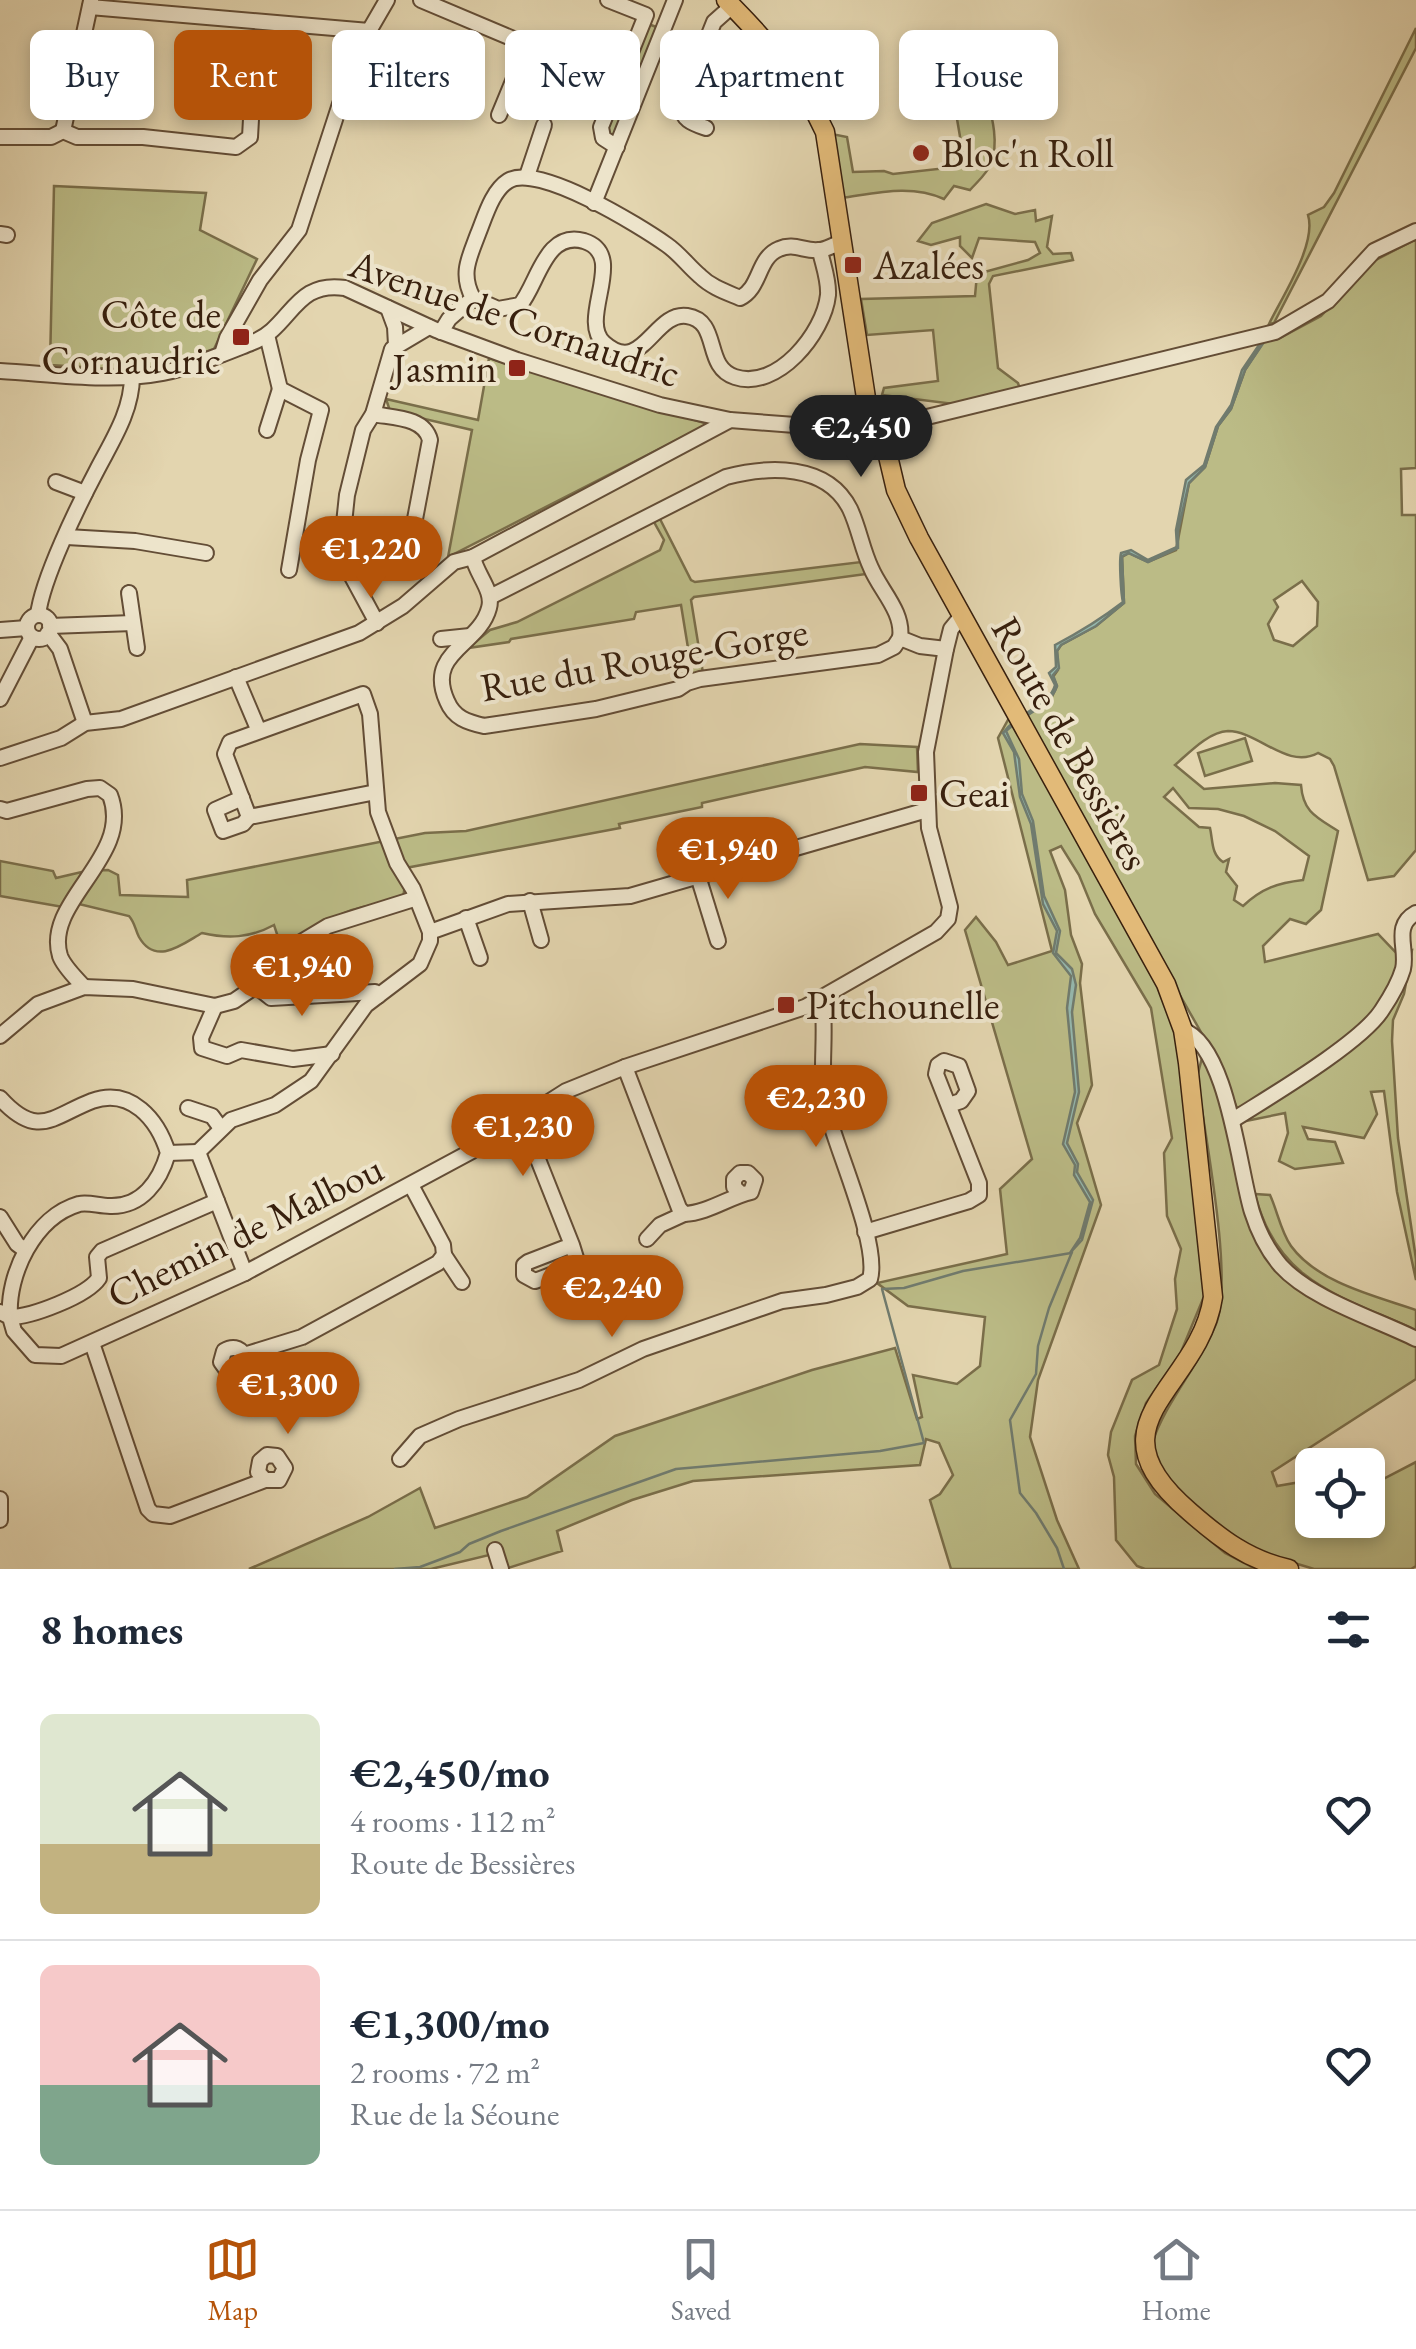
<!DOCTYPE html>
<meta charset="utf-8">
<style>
:root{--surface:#fff;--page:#f2f2f3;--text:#1f2937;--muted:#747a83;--line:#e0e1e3;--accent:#b45309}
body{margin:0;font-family:"EB Garamond",serif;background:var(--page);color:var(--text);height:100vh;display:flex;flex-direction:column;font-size:38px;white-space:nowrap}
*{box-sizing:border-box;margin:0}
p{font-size:32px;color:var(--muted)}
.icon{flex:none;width:55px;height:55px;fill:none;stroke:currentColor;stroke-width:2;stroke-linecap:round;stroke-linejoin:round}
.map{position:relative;height:1569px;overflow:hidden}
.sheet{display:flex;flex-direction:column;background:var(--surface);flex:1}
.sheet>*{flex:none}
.guide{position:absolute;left:30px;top:30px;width:1358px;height:90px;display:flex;gap:20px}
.tools{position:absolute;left:1295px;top:1448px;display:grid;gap:20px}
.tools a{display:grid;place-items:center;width:90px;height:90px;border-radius:15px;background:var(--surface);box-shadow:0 5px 15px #0003;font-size:50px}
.price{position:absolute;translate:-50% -85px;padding:0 22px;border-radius:35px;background:var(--accent);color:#fff;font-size:32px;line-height:65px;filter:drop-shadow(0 2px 5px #0008)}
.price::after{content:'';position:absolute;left:50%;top:60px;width:30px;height:22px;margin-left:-15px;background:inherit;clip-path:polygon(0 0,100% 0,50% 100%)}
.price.selected{background:#222;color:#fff}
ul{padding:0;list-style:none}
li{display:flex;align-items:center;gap:30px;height:250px;padding:0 40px}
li+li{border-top:2px solid var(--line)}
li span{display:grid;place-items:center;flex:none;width:280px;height:200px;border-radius:15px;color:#555}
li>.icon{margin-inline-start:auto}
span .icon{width:120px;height:120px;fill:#fffc;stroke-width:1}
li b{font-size:42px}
h2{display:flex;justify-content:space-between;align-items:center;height:120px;padding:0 40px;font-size:42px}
.tag{padding:0 35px;border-radius:15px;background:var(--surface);box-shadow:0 5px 15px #0003;font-size:35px;line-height:90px}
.tag.selected{background:var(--accent);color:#fff}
.tab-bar{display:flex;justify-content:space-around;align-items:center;height:140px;border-top:2px solid var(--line);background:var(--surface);font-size:28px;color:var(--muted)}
.tab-bar a{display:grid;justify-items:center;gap:5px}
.tab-bar .selected{color:var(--accent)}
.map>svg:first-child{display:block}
.green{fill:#bbbb86;stroke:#7a6e4a;stroke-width:2.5;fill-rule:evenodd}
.water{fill:#95b8ae;stroke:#707b6e;stroke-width:2.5}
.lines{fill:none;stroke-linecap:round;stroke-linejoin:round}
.stream{stroke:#707b6e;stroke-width:2.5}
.minor-casing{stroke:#634d36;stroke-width:18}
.major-casing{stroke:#38200e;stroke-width:21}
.minor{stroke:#ede4cb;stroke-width:14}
.major{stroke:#e2ba78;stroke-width:18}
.poi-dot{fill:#8f2418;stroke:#ede4cb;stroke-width:4}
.labels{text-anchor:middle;stroke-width:8;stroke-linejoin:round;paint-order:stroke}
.poi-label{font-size:40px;fill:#38200e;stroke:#ede4cb;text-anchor:start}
.street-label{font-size:40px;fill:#38200e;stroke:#ede4cb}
</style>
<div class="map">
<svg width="1416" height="1569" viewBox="0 0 1416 1569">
<rect width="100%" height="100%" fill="#e3d5af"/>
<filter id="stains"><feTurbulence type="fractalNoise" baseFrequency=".002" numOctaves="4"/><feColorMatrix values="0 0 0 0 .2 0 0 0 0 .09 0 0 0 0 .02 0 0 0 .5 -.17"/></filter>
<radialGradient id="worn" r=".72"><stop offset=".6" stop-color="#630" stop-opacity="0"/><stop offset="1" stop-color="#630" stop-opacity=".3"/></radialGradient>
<g class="green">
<polygon points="651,25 659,28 614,139 604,131 646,28"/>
<path d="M 1416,28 L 1416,48 L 1274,323 L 1269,324 C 1282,297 1317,244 1308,215 L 1324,207 L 1334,193 Z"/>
<path d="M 948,66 L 971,78 L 983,79 C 988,104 1001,139 991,163 C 988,173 977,182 970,190 L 954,186 L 944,199 C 911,184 877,193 842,198 L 832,134 L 847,137 L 853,172 L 884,171 L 893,174 L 965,166 Z"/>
<polygon points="54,186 206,193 200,230 257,259 214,349 164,366 130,370 50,365"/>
<polygon points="986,204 1015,214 1035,210 1036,221 1052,216 1047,247 1053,254 1071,253 1073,260 993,276 989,284 998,368 1018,383 1020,389 954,404 882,395 884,388 938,381 933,330 867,335 861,299 975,296 977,274 1028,260 1040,253 1035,242 979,238 972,258 960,246 960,237 931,245 918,241 932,223"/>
<path d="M 1416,239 L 1416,468 L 1401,469 L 1402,515 L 1416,515 L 1416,850 L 1394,876 L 1368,880 L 1334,766 L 1330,759 L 1318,753 C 1287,770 1258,731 1228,731 C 1208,732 1189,753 1175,765 L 1204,789 L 1275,783 L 1301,785 C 1303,812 1316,817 1338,831 L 1321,910 L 1306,924 L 1290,919 L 1263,946 L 1265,962 L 1378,934 L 1400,957 C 1386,1031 1306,1067 1248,1106 L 1237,1108 L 1214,1055 L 1022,718 L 1050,701 L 1057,686 L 1053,677 L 1058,670 L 1057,651 L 1061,645 L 1096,626 L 1124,603 L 1122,557 L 1129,553 L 1148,562 L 1176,550 L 1189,483 L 1205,467 L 1218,426 L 1231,409 L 1245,370 L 1264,341 L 1278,339 L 1321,316 L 1370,263 ZM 1302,581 L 1318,602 L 1317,626 L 1293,646 L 1274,640 L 1268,624 L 1278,607 L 1274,600 ZM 1173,788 L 1189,808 L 1218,809 L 1244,816 L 1275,831 L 1309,856 L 1303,880 C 1278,883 1262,888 1243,906 L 1234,900 L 1237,886 L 1226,872 L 1229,859 L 1223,862 C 1211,854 1213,841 1210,828 L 1199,827 L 1164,797 Z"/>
<polygon points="489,358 708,424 448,557 472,430 390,411 386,399 478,420"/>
<polygon points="660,519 691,580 695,582 861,562 866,574 694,597 691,600 703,673 684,678 680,656 689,654 681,605 636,612 634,619 511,639 509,642 468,648 490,630 517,622 660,550 664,540 654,522"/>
<polygon points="1009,718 1168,998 1175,1019 1205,1294 1181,1352 1146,1403 1135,1436 1136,1464 1155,1494 1225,1553 1256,1569 1145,1569 1137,1566 1116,1540 1114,1477 1108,1455 1111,1432 1132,1380 1159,1365 1177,1309 1175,1279 1181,1249 1167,1216 1164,1153 1172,1138 1151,1008 1095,914 1079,875 1061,846 1050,851 1065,890 1071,935 1082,964 1080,983 1092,1085 1077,1123 1101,1205 1038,1380 1030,1437 1057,1520 1079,1569 951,1569 930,1500 940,1494 953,1475 939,1443 926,1439 920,1465 693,1481 632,1500 557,1531 562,1551 508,1568 493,1554 431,1569 249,1569 368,1517 420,1488 435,1528 527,1497 615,1436 812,1370 895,1348 917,1419 922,1417 913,1375 957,1384 980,1366 985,1317 908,1306 877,1283 1007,1254 1000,1189 1032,1159 965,930 976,917 996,942 1008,965 1052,951 998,738"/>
<polygon points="1245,738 1252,761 1205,776 1198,753"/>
<path d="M 860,744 L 917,747 L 918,772 L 865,767 L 702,803 L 702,807 L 619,824 L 620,828 L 395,870 L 405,885 L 403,898 C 391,905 377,904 363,907 C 332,914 308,933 283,952 L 274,925 C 250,938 228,939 202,933 C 184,943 156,967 139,937 C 135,929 135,923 129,916 L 79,904 L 63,907 L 0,896 L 0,861 L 53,871 L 56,878 L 86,871 L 108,870 L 118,875 L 120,895 L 188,897 L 187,880 L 425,833 L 466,831 Z"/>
<polygon points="1412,950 1404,994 1393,1020 1392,1041 1398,1138 1416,1259 1416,1280 1397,1192 1384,1091 1371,1092 1377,1114 1364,1138 1303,1127 1308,1139 1335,1142 1343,1163 1295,1169 1279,1161 1288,1133 1285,1113 1241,1122 1376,1026 1407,951"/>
<path d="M 1202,1058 C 1246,1130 1222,1235 1297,1289 C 1333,1315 1379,1322 1416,1346 L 1416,1379 L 1272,1472 L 1277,1486 L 1312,1480 L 1312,1520 L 1368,1520 L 1368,1487 L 1416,1462 L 1416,1566 L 1411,1569 L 1314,1569 L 1248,1549 L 1183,1498 L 1165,1479 L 1151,1446 C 1166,1400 1198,1368 1216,1324 C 1234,1279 1204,1131 1197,1077 Z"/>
<path d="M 1255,1194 L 1270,1195 C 1277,1210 1281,1232 1291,1246 C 1318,1283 1375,1296 1416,1310 L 1416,1330 C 1341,1296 1277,1283 1255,1194 Z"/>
</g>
<path class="water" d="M 1263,339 L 1266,339 L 1245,370 L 1231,409 L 1218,426 L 1205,467 L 1189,483 L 1178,531 L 1178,548 L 1148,562 L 1129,553 L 1122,556 L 1124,603 L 1096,626 L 1061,645 L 1057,651 L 1059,668 L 1053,675 L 1057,686 C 1051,706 1023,715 1006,731 L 1019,759 L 1022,794 L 1033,821 L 1044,896 L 1060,931 L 1056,953 L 1072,969 L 1076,985 L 1072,1012 L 1079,1092 L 1067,1143 L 1078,1164 L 1077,1172 L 1093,1200 L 1082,1240 L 1070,1253 L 1080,1238 L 1090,1202 L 1074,1175 L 1075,1165 L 1063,1144 L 1075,1092 L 1067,1008 L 1071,976 L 1053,953 L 1057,931 L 1043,904 L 1031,824 L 1020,797 L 1014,752 L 1003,733 C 1018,712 1050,706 1055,685 L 1049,673 L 1056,667 L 1055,645 C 1078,633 1101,619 1123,602 C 1121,595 1119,560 1121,553 L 1131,550 L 1148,560 L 1177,547 L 1176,530 L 1186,480 L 1204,465 L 1216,427 L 1231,405 L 1242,370 Z"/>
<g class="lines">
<g class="stream">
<polyline points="395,1569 420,1567 460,1552 469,1544 501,1531 676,1469 880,1451 924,1443 882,1289 904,1288 963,1271 1071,1253"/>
<polyline points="1064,1569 1057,1548 1036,1513 1020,1493 1010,1420 1036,1374 1038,1346 1049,1308 1072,1252"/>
</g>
<g class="minor-casing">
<g id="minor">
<polyline points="421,0 618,83"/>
<polyline points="608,0 646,15 601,127 603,138 617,147"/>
<polyline points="90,7 369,31"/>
<polyline points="499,115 527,47"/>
<path d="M 706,128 C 692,123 682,120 681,105 L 714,22 L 732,6"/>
<polyline points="63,131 91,1"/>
<polyline points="0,137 51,137 63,131 77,137 143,137 236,147 250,137 253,83 238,82"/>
<polyline points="527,176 544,125"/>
<polyline points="594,203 675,0"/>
<polyline points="0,234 7,235"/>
<path d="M 473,298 L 498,309 L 520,305 C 538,284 545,230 584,241 C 629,255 577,319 604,343 C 642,377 654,311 687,316 C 721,321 703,367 735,377 C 777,391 824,333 828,295 C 829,280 823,265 820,251"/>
<polyline points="388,308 395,327 396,345"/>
<path d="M 441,332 L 449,319 L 473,298 C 460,274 469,258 478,234 C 485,217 492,191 508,181 C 537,162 640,226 667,245 C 680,254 688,266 700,276 C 711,287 726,292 740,298 C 761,288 757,258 779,249 C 794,242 805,252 819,250 C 826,250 834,244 842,243"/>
<polyline points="267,335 280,389 321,410 308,460 289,570"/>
<polyline points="222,354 227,338 260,280 299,230 340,104 369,31 387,0"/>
<path d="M 0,371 C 53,374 111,383 163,373 C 192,367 223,354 251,343 C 292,328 293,280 345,288 L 436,330 L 517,360 L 660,405 L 730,420 L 795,425 L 861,438"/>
<polyline points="887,417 911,419"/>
<polyline points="830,424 857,422"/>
<polyline points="267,430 280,389"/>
<polyline points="888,433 927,417 1275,332 1328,301 1374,251 1416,231"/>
<polyline points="56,482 85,493"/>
<polyline points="67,537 135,541 206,553"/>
<path d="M 473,557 C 476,574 494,591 489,608 C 479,646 425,652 447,701 C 454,718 467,722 484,726 L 596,709 L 678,689 L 687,683 L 700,679 L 878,655 L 894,647 L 900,638"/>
<path d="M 350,573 L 411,540 L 430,440 C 424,417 394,418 373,414"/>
<polyline points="129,593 137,648"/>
<path d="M 490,597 L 726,477 C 768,466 827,463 850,509 C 859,528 862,549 871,568 C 880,590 904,612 900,638 L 920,646 L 946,649"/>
<path d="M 38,615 C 42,579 79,504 97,470 C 112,441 132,411 132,376"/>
<circle cx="39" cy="627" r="12"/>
<polyline points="377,623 350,573 343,533 347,495 363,430 373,414 392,349 429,327"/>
<polyline points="50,626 133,623"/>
<polyline points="0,630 27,628"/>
<polyline points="48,633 60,649 85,723"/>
<polyline points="441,639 470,636"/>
<polyline points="236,677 258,729"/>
<polyline points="0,699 32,637"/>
<polyline points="0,758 61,738 85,723 121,719 359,633 403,606 454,562 473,557 730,420"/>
<polyline points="376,792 249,817 225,754 230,742 363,694 370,714 378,812 397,863 413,889 430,932"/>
<polyline points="242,798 215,810 223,831 243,824 249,817"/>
<path d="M 0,809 L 7,811 L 87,789 L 100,788 L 110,795 C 134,857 43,901 60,956 C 64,967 76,978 84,987"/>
<polyline points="698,876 718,941"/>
<polyline points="530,901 541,940"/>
<polyline points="466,918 480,958"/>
<polyline points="430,932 508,904 630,896 927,810"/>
<polyline points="256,986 271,998 375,992 378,996"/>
<polyline points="215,1006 201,1038 202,1048 227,1056 241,1050 293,1059 332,1054"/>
<path d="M 1183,1030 C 1228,1046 1239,1171 1252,1212 C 1258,1231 1268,1251 1281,1266 C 1311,1299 1376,1319 1416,1339"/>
<polyline points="0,1036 38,1004 84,987 133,989 215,1006 234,1001 256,986 298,944 328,926 414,899"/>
<polyline points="625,1067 679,1208 684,1214 660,1225 647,1239"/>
<path d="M 0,1098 C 38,1140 53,1116 92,1101 C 131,1087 158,1120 168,1153 C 160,1181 142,1207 110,1206 C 99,1206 89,1202 79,1204 C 34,1217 7,1275 10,1317 C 31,1317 87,1296 99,1278 L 97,1257 L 102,1251 L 217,1201"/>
<polyline points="188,1108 212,1116 220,1127"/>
<polyline points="522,1119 572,1245 576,1258 572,1267 535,1281 524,1275 524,1265 528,1262 572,1245"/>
<path d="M 1233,1120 C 1269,1097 1361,1043 1382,1010 C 1390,998 1399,983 1403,969 C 1408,948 1392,926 1416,913"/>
<polyline points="198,1152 231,1120 275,1105 311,1081 366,1005 420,964 430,941 430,932"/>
<polyline points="168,1153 198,1152 245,1273"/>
<path d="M 684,1214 C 708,1213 729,1197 751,1192 L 755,1180 L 748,1173 L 740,1173 L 734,1179 L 734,1187 L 740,1193"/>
<polyline points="0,1217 17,1244 25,1250"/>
<polyline points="865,1232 969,1201 979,1195 979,1183 936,1074 938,1065 944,1061 959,1066 968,1091 961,1101 949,1105"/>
<polyline points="444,1255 462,1282"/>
<polyline points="0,1312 10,1317 14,1331 35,1355 61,1356 245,1273 472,1151 566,1091 625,1067 805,1007 936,932 948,919 950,907 929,828 926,752 946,649 951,629 960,618"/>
<polyline points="92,1343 148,1509 153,1514 170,1516 265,1480 279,1480 285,1468 277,1456 267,1455 260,1461 258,1472 265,1480"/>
<path d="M 244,1355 L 244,1365 L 238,1370 L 226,1369 L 221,1362 L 224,1351 C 232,1346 239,1347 244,1355 L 302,1337 L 438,1263 L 444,1255 L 443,1245 L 411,1185"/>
<path d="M 400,1459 L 420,1436 L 459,1419 L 579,1380 L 643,1349 L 782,1301 L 826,1295 L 857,1287 L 870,1279 C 880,1244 835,1147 826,1107 C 819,1072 827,1034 822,998"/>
<polyline points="0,1499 0,1520"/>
<polyline points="495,1550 501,1569"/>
</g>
</g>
<g class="major-casing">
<g id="major">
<path d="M 726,0 C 765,39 802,81 825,132 L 868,411"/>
<circle cx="873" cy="427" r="17"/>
<path d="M 884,439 L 896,490 L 919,538 L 1166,984 L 1183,1030 L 1188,1063 L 1213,1297 C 1199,1391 1083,1421 1190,1512 C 1221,1539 1248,1560 1289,1569"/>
</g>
</g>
<use href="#minor" class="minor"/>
<use href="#major" class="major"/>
</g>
<g class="poi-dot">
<circle cx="921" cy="153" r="10"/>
<rect x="843" y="255" width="20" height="20" rx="5"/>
<rect x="231" y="327" width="20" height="20" rx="5"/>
<rect x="507" y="358" width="20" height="20" rx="5"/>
<rect x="909" y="783" width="20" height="20" rx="5"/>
<rect x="776" y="995" width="20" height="20" rx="5"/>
</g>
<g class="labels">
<g class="poi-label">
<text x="941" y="167">Bloc'n Roll</text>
<text x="873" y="279">Azalées</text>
<text x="221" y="328" text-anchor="end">Côte de<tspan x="221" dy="46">Cornaudric</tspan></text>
<text x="497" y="382" text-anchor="end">Jasmin</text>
<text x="939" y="807">Geai</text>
<text x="806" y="1019">Pitchounelle</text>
</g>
<g class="street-label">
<text transform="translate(515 318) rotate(19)" y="14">Avenue de Cornaudric</text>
<text transform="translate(644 659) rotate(-10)" y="14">Rue du Rouge-Gorge</text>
<text transform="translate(1071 743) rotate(61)" y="14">Route de Bessières</text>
<text transform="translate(245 1231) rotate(-26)" y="14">Chemin de Malbou</text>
</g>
</g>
<rect width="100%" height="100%" filter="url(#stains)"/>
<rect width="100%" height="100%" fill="url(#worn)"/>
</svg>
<div class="tools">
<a><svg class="icon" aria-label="locate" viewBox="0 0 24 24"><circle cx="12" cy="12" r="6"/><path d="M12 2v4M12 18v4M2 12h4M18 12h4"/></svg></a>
</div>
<b class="price selected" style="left:861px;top:480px">€2,450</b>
<b class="price" style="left:371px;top:601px">€1,220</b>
<b class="price" style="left:728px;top:902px">€1,940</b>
<b class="price" style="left:302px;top:1019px">€1,940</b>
<b class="price" style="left:816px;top:1150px">€2,230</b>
<b class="price" style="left:523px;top:1179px">€1,230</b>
<b class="price" style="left:612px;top:1340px">€2,240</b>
<b class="price" style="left:288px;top:1437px">€1,300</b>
<div class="guide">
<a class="tag">Buy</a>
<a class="tag selected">Rent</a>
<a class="tag">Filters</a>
<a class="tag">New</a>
<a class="tag">Apartment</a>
<a class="tag">House</a>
</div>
</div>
<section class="sheet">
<h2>8 homes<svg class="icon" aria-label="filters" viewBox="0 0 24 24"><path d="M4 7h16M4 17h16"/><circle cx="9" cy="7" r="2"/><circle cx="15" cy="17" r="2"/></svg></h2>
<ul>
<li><span style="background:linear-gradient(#dfe7d0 65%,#c2b280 0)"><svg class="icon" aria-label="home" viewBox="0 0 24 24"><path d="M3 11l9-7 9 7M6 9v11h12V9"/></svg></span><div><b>€2,450/mo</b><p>4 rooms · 112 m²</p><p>Route de Bessières</p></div><svg class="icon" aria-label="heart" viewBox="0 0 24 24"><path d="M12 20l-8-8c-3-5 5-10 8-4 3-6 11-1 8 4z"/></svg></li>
<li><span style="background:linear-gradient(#f6c9c9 60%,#7fa58c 0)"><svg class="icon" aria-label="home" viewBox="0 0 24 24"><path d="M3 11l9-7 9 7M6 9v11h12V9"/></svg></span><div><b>€1,300/mo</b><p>2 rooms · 72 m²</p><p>Rue de la Séoune</p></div><svg class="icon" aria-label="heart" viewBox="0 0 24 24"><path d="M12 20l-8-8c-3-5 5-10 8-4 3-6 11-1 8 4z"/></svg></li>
</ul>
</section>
<nav class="tab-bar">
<a class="selected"><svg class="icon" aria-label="map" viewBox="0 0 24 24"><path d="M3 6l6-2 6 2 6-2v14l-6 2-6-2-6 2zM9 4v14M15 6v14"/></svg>Map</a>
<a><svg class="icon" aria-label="saved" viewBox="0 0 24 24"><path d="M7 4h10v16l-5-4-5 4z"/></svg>Saved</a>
<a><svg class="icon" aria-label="home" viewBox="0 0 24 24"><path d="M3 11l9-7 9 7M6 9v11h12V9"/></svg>Home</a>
</nav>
